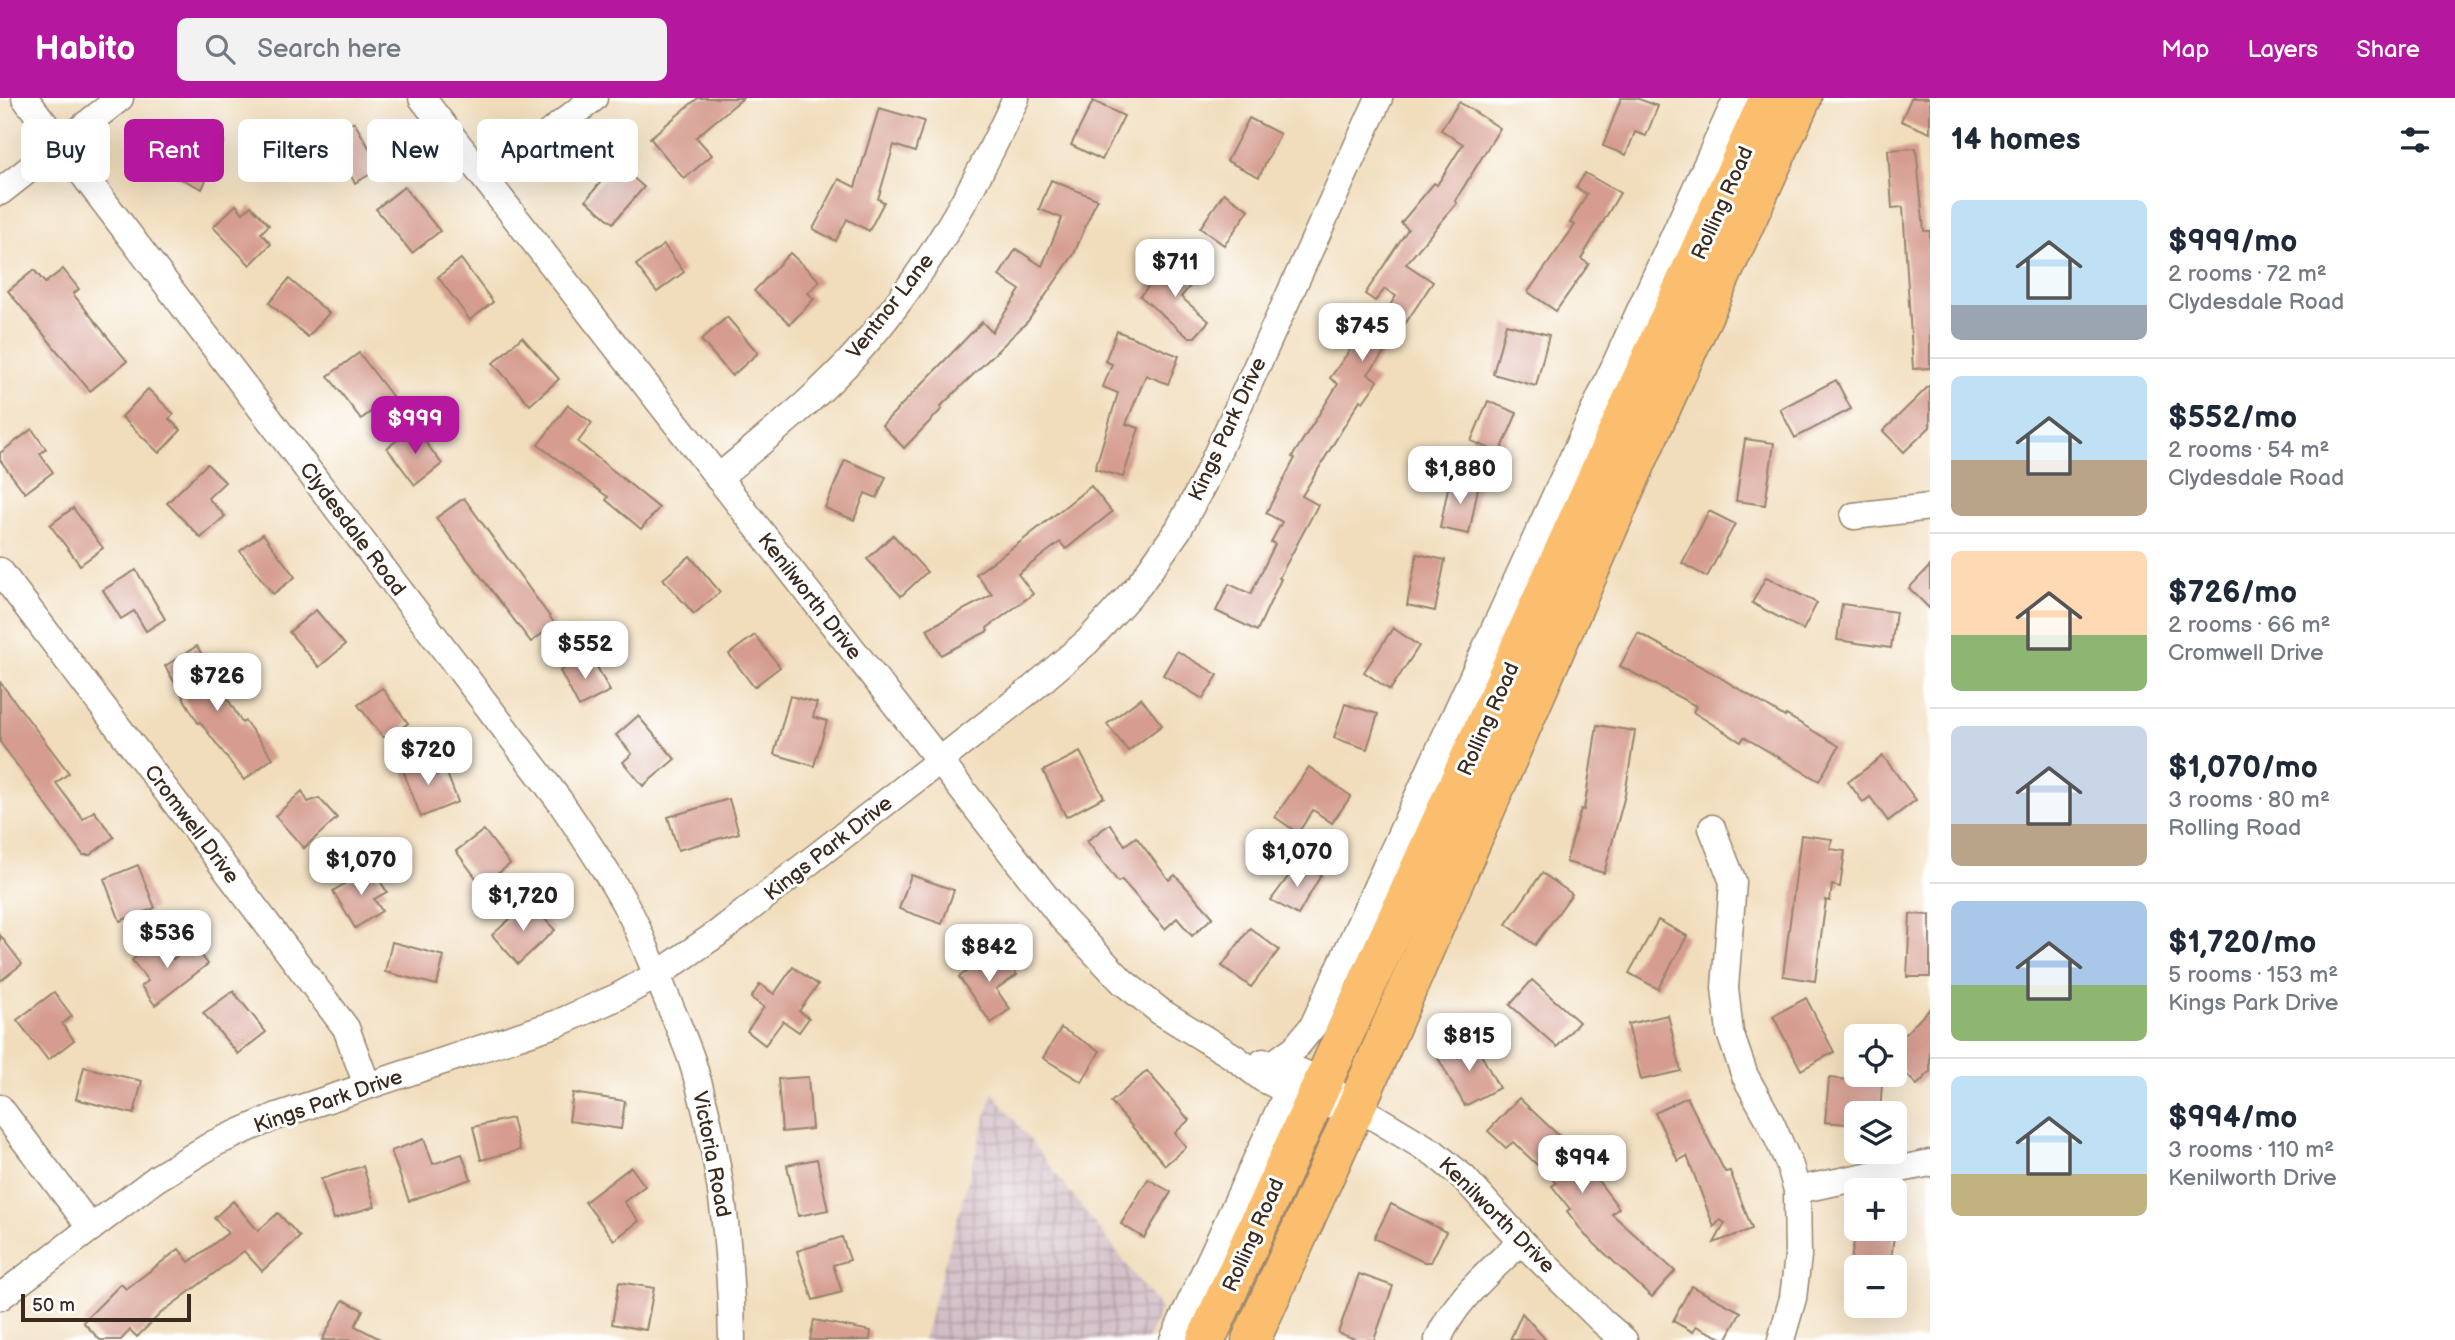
<!DOCTYPE html>
<meta charset="utf-8">
<style>
:root{--surface:#fff;--page:#f2f2f3;--text:#1f2937;--muted:#747a83;--line:#e0e1e3;--accent:#b5179e}
body{margin:0;font-family:"Balsamiq Sans",sans-serif;background:var(--page);color:var(--text);height:100vh;display:flex;flex-direction:column;font-size:26px;white-space:nowrap}
*{box-sizing:border-box;margin:0}
p{font-size:23px;color:var(--muted)}
.icon{flex:none;width:38px;height:38px;fill:none;stroke:currentColor;stroke-width:2;stroke-linecap:round;stroke-linejoin:round}
.map{position:relative;flex:1;overflow:hidden}
.details{display:flex;flex-direction:column;background:var(--surface);width:525px}
.details>*{flex:none}
.banner{position:absolute;left:21px;top:21px;width:665px;height:63px;display:flex;gap:14px}
.buttons{position:absolute;left:1844px;top:926px;display:grid;gap:14px}
.buttons a{display:grid;place-items:center;width:63px;height:63px;border-radius:10px;background:var(--surface);box-shadow:0 7px 28px #0002;font-size:35px}
.scale{position:absolute;left:21px;bottom:18px;width:170px;box-sizing:border-box;padding-left:7px;border:4px solid #3b2a1e;border-top:0;font-size:19px;line-height:24px;white-space:nowrap;color:#3b2a1e;-webkit-text-stroke:5px #fff;paint-order:stroke}
.price{position:absolute;translate:-50% -60px;padding:0 16px;border-radius:14px;background:#fff;color:#222;font-size:23px;line-height:46px;filter:drop-shadow(0 2px 4px #0008)}
.price::after{content:'';position:absolute;left:50%;top:42px;width:21px;height:16px;margin-left:-10px;background:inherit;clip-path:polygon(0 0,100% 0,50% 100%)}
.price.on{background:var(--accent);color:#fff}
ul{padding:0;list-style:none}
li{display:flex;align-items:center;gap:21px;height:175px;padding:0 21px}
li+li{border-top:2px solid var(--line)}
li span{display:grid;place-items:center;flex:none;width:196px;height:140px;border-radius:10px;color:#555}
li>.icon{margin-inline-start:auto}
span .icon{width:84px;height:84px;fill:#fffc;stroke-width:1}
li b{font-size:30px}
h2{display:flex;justify-content:space-between;align-items:center;height:84px;padding:0 21px;font-size:30px}
.chip{padding:0 24px;border-radius:10px;background:var(--surface);box-shadow:0 7px 28px #0002;font-size:24px;line-height:63px}
.chip.on{background:var(--accent);color:#fff}
header{display:flex;align-items:center;gap:42px;box-sizing:border-box;height:98px;padding:0 35px;background:var(--accent);color:#fff}
header strong{font-size:33px}
nav{display:flex;gap:38px;margin-inline-start:auto;font-size:24px}
.search{width:490px;height:63px;background:var(--page);display:flex;align-items:center;gap:18px;box-sizing:border-box;padding:0 24px;border-radius:10px;color:var(--muted);font-size:26px}
main{display:flex;flex:1;min-height:0}
.map>svg:first-child{display:block}
.industrial{fill:url(#industrial-grid)}
.building{fill:#d69c8f}
.lines{fill:none;stroke-linecap:round;stroke-linejoin:round}
.street-casing{stroke:#96846d;stroke-width:29}
.primary-casing{stroke:#96846d;stroke-width:41}
.street{stroke:#fff;stroke-width:26}
.primary{stroke:#fabe6e;stroke-width:38}
.labels{text-anchor:middle;stroke-width:6;stroke-linejoin:round;paint-order:stroke}
.street-label{font-size:21px;fill:#3b2a1e;stroke:#fff}
</style>
<header>
<strong>Habito</strong>
<div class="search"><svg class="icon" aria-label="search" viewBox="0 0 24 24"><circle cx="10" cy="10" r="6"/><path d="M15 15l6 6"/></svg>Search here</div>
<nav><a>Map</a><a>Layers</a><a>Share</a></nav>
</header>
<main>
<div class="map">
<svg width="1930" height="1242" viewBox="0 0 1930 1242">
<defs>
<pattern id="industrial-grid" width="8" height="8" patternUnits="userSpaceOnUse" patternTransform="scale(1.75)"><rect width="8" height="8" fill="#d2bdc6"/><path d="M0 4h8M4 0v8" fill="none" stroke="#ac9aa0"/></pattern>
</defs>
<rect width="100%" height="100%" fill="#fff"/>
<filter id="ink" filterUnits="userSpaceOnUse"><feTurbulence type="fractalNoise" baseFrequency=".0143" numOctaves="2"/><feDisplacementMap in="SourceGraphic" scale="14" xChannelSelector="R" yChannelSelector="G"/><feConvolveMatrix kernelMatrix="1 2 1 2 8 2 1 2 1" color-interpolation-filters="sRGB"/></filter>
<filter id="wash" filterUnits="userSpaceOnUse"><feTurbulence type="fractalNoise" baseFrequency=".00686" numOctaves="4" result="noise"/><feDisplacementMap in="SourceGraphic" scale="28" xChannelSelector="R" yChannelSelector="G"/><feGaussianBlur stdDeviation="1.57" result="paint"/><feColorMatrix in="noise" values="0 0 0 0 0 0 0 0 0 0 0 0 0 0 0 0 0 1.4 0 .05"/><feComposite in="paint" operator="in"/></filter>
<g filter="url(#wash)">
<rect width="100%" height="100%" fill="#f1ddbc"/>
<polygon class="industrial" points="993,994 1161,1211 1147,1242 923,1242"/>
<g id="blocks">
<g class="building">
<polygon points="698,0 743,0 696,39 712,57 684,81 650,40"/>
<polygon points="1621,0 1636,0 1658,8 1646,38 1635,34 1626,57 1603,48"/>
<polygon points="1911,0 1930,0 1930,35 1901,23"/>
<polygon points="1093,3 1124,18 1102,62 1071,47"/>
<polygon points="1459,4 1500,30 1455,103 1457,105 1406,166 1433,184 1403,229 1368,276 1378,283 1363,304 1360,302 1302,398 1318,407 1279,480 1281,481 1257,533 1216,513 1229,486 1251,496 1275,446 1271,444 1282,424 1266,415 1295,360 1292,359 1338,286 1330,280 1362,235 1368,240 1396,198 1385,191 1375,203 1365,196 1408,131 1401,125 1434,85 1437,87 1463,46 1441,32"/>
<polygon points="879,10 924,23 915,54 894,47 878,101 884,104 869,133 847,121 836,143 813,131 839,81 855,89"/>
<polygon points="1249,20 1280,36 1259,79 1227,63"/>
<polygon points="354,24 381,70 355,85 328,39"/>
<polygon points="197,31 224,43 202,91 175,78"/>
<polygon points="1916,50 1924,133 1930,133 1930,270 1913,271 1903,109 1892,110 1888,52"/>
<polygon points="616,65 644,89 613,125 586,102"/>
<polygon points="1585,75 1620,95 1581,161 1589,166 1556,213 1528,194 1575,127 1570,125 1587,96 1576,90"/>
<polygon points="1051,82 1097,101 1074,156 1028,223 940,309 942,311 904,350 882,327 982,224 992,234 1020,192 999,178 1016,151 1042,168 1062,120 1039,111"/>
<polygon points="404,89 440,133 412,155 376,111"/>
<polygon points="1224,95 1249,112 1224,147 1200,130"/>
<polygon points="236,107 243,115 251,108 269,127 261,135 271,146 250,167 213,129"/>
<polygon points="664,147 684,174 657,194 636,167"/>
<polygon points="790,155 820,183 808,195 814,201 790,226 754,193"/>
<polygon points="461,161 493,204 470,222 438,179"/>
<polygon points="1172,161 1196,181 1181,199 1209,223 1195,239 1188,239 1140,198"/>
<polygon points="63,171 79,191 73,196 127,263 90,293 8,193 34,172 45,185"/>
<polygon points="289,181 329,215 308,239 269,205"/>
<polygon points="727,219 758,255 732,278 701,242"/>
<polygon points="1506,226 1549,237 1536,288 1493,276"/>
<polygon points="1117,233 1179,258 1168,286 1146,277 1126,326 1139,330 1123,379 1095,371 1118,295 1103,289 1112,266 1105,263"/>
<polygon points="522,239 559,281 530,307 493,265"/>
<polygon points="359,255 392,298 361,321 328,278"/>
<polygon points="1836,282 1851,311 1795,340 1780,311"/>
<polygon points="1930,287 1930,329 1904,354 1883,333"/>
<polygon points="148,291 174,316 169,321 181,332 159,355 122,319"/>
<polygon points="1488,303 1517,315 1500,355 1471,343"/>
<polygon points="568,307 592,325 578,344 659,410 641,431 606,402 608,399 538,347"/>
<polygon points="414,329 442,366 415,387 387,350"/>
<polygon points="32,331 46,351 40,356 53,374 25,395 0,362 0,355"/>
<polygon points="1745,341 1774,345 1765,407 1736,403"/>
<polygon points="845,362 886,379 877,400 865,395 854,422 825,410"/>
<polygon points="207,366 225,384 208,400 225,418 201,440 167,405"/>
<polygon points="1450,380 1479,385 1469,436 1440,430"/>
<polygon points="1091,388 1112,414 1066,451 1060,444 1018,476 1033,496 987,530 988,533 941,557 927,531 992,497 976,476 1023,442"/>
<polygon points="464,400 555,526 531,544 436,420"/>
<polygon points="73,410 103,450 80,467 50,427"/>
<polygon points="1709,413 1735,426 1707,479 1682,465"/>
<polygon points="263,436 295,479 273,496 240,453"/>
<polygon points="893,437 927,474 901,498 867,461"/>
<polygon points="1417,456 1445,462 1435,513 1407,507"/>
<polygon points="690,458 720,494 694,516 663,481"/>
<polygon points="1930,468 1930,511 1909,490"/>
<polygon points="136,472 165,521 146,533 134,513 121,521 103,492"/>
<polygon points="1766,479 1817,505 1803,532 1752,505"/>
<polygon points="1842,506 1896,514 1891,550 1837,542"/>
<polygon points="316,512 345,547 319,569 289,534"/>
<polygon points="1393,530 1419,548 1390,592 1364,574"/>
<polygon points="1638,535 1711,574 1785,619 1786,617 1839,648 1819,683 1744,639 1741,644 1693,614 1696,608 1620,568"/>
<polygon points="755,537 780,569 754,589 729,556"/>
<polygon points="197,548 242,625 245,623 273,660 244,682 200,624 198,625 165,568"/>
<polygon points="1177,553 1218,577 1203,601 1163,577"/>
<polygon points="590,556 610,593 579,609 560,573"/>
<polygon points="0,584 69,675 56,685 83,721 94,713 114,739 90,757 83,757 0,644"/>
<polygon points="382,590 408,625 390,639 383,639 358,607"/>
<polygon points="790,598 817,605 813,619 827,623 814,668 774,656"/>
<polygon points="1141,600 1162,627 1128,653 1107,626"/>
<polygon points="1345,606 1378,616 1367,651 1334,640"/>
<polygon points="638,618 675,661 643,688 623,664 632,656 616,637"/>
<polygon points="1597,627 1635,633 1625,697 1604,775 1566,764 1581,711 1584,712"/>
<polygon points="1080,654 1104,699 1066,719 1043,673"/>
<polygon points="423,658 431,679 446,673 458,704 421,719 401,667"/>
<polygon points="1883,658 1916,702 1888,723 1870,699 1863,704 1848,684"/>
<polygon points="1309,669 1351,698 1332,725 1313,712 1298,735 1275,719"/>
<polygon points="302,693 308,704 319,700 337,720 304,750 275,718"/>
<polygon points="729,701 739,735 678,752 668,719"/>
<polygon points="1110,726 1125,747 1136,739 1169,782 1175,777 1213,819 1192,838 1177,820 1165,831 1122,782 1118,784 1087,743"/>
<polygon points="484,732 510,766 482,788 456,753"/>
<polygon points="1801,737 1832,741 1830,751 1845,753 1840,789 1832,787 1830,803 1826,802 1815,883 1783,878"/>
<polygon points="1299,764 1321,777 1298,817 1271,802"/>
<polygon points="138,767 155,810 120,823 104,781"/>
<polygon points="371,769 387,794 374,801 382,813 355,830 333,793"/>
<polygon points="1542,775 1572,796 1535,847 1506,826"/>
<polygon points="911,777 954,792 942,826 899,811"/>
<polygon points="529,804 555,832 518,866 492,837"/>
<polygon points="1910,816 1930,817 1930,879 1907,879"/>
<polygon points="1658,822 1687,838 1658,891 1629,875"/>
<polygon points="1250,830 1279,852 1251,889 1222,868"/>
<polygon points="0,837 22,866 0,883"/>
<polygon points="159,842 173,861 193,846 208,866 155,907 141,888 148,883 132,862"/>
<polygon points="392,844 444,858 437,887 385,874"/>
<polygon points="999,851 1017,877 996,891 1010,911 991,925 959,879"/>
<polygon points="793,869 818,887 799,913 809,920 799,934 783,923 765,947 747,933 764,909 751,900 760,886 774,896"/>
<polygon points="1532,882 1579,924 1557,949 1510,907"/>
<polygon points="233,893 266,934 238,956 203,915"/>
<polygon points="54,894 72,918 62,926 74,942 48,962 17,922"/>
<polygon points="1806,900 1834,954 1801,972 1773,918"/>
<polygon points="1930,911 1930,974 1917,987 1895,965 1895,946"/>
<polygon points="1668,917 1681,973 1641,982 1628,926"/>
<polygon points="1061,930 1100,953 1082,984 1043,960"/>
<polygon points="1473,941 1499,990 1465,1008 1438,960"/>
<polygon points="84,969 142,983 134,1016 76,1001"/>
<polygon points="1147,973 1189,1022 1175,1035 1186,1049 1165,1067 1111,1004"/>
<polygon points="808,979 812,1031 782,1034 778,981"/>
<polygon points="1829,980 1882,985 1880,1015 1857,1015 1857,1027 1825,1024"/>
<polygon points="573,995 625,1003 621,1031 569,1023"/>
<polygon points="1687,999 1725,1074 1730,1073 1752,1131 1714,1145 1725,1125 1720,1122 1714,1129 1687,1058 1678,1063 1655,1015"/>
<polygon points="1519,1000 1576,1054 1619,1110 1612,1116 1675,1173 1652,1199 1585,1137 1567,1113 1570,1111 1552,1088 1556,1085 1513,1044 1506,1050 1488,1033"/>
<polygon points="512,1020 520,1052 481,1062 473,1029"/>
<polygon points="424,1041 433,1066 462,1056 471,1081 409,1103 391,1053"/>
<polygon points="817,1061 828,1112 798,1118 787,1067"/>
<polygon points="363,1068 375,1108 334,1121 321,1081"/>
<polygon points="631,1069 645,1088 624,1104 639,1123 614,1142 585,1104"/>
<polygon points="1148,1081 1171,1094 1144,1140 1121,1126"/>
<polygon points="233,1103 258,1133 278,1115 300,1139 262,1173 244,1153 161,1215 137,1239 130,1232 121,1242 100,1242 83,1224 121,1186 126,1191 179,1151 189,1164 228,1135 214,1120"/>
<polygon points="1391,1106 1446,1134 1431,1164 1424,1164 1374,1140"/>
<polygon points="1856,1130 1895,1130 1890,1169 1850,1169"/>
<polygon points="842,1139 850,1162 833,1167 842,1194 813,1202 797,1153"/>
<polygon points="1359,1176 1393,1188 1374,1242 1358,1242 1338,1235"/>
<polygon points="619,1184 654,1190 646,1232 612,1226"/>
<polygon points="1691,1188 1741,1214 1726,1242 1696,1228 1693,1234 1673,1223"/>
<polygon points="343,1202 363,1212 355,1228 382,1242 322,1242"/>
<polygon points="1522,1215 1546,1242 1510,1242"/>
<polygon points="814,1222 871,1233 870,1242 810,1242"/>
</g>
</g>
</g>
<g filter="url(#ink)">
<use href="#blocks" fill-opacity="0" stroke="#96846d" stroke-width="2"/>
<g class="lines">
<g class="street-casing">
<g id="street">
<path d="M 25,0 L 559,702 C 584,739 609,776 630,815 C 641,836 648,858 658,879 C 669,907 682,934 692,963 C 720,1053 731,1148 732,1242"/>
<polyline points="422,0 1063,821 1123,884 1161,914 1234,959 1263,981 1314,1005 1355,1011 1374,1019 1434,1055 1464,1080 1521,1143 1603,1224 1624,1242"/>
<polyline points="488,83 594,0"/>
<polyline points="0,94 120,0"/>
<path d="M 718,380 C 765,340 815,302 856,256 C 924,180 974,92 1016,0"/>
<polyline points="1854,418 1930,409"/>
<polyline points="0,473 346,930 367,987"/>
<polyline points="1712,730 1733,784 1725,890 1730,935 1745,978 1771,1025 1790,1068 1797,1092 1798,1158 1793,1200 1781,1242"/>
<path d="M 1263,964 C 1289,968 1317,978 1336,995"/>
<polyline points="1274,965 1295,950 1313,928 1737,0"/>
<polyline points="0,1010 91,1130"/>
<polyline points="1797,1092 1930,1065"/>
<polyline points="0,1199 157,1080 215,1045 277,1018 558,925 617,899 657,877 718,835 1033,590 1087,544 1139,487 1178,432 1203,386 1379,0"/>
<polyline points="1173,1242 1288,993"/>
<path d="M 1438,1242 C 1454,1202 1491,1173 1521,1143"/>
</g>
</g>
<g class="primary-casing">
<g id="primary">
<polyline points="1206,1242 1769,0"/>
<polyline points="1251,1242 1355,1011 1644,348 1802,0"/>
</g>
</g>
<use href="#street" class="street"/>
<use href="#primary" class="primary"/>
</g>
</g>
<g class="labels">
<g class="street-label">
<text transform="translate(1722 105) rotate(-66)" y="7">Rolling Road</text>
<text transform="translate(890 208) rotate(-52)" y="7">Ventnor Lane</text>
<text transform="translate(1227 331) rotate(-65)" y="7">Kings Park Drive</text>
<text transform="translate(353 431) rotate(53)" y="7">Clydesdale Road</text>
<text transform="translate(810 498) rotate(52)" y="7">Kenilworth Drive</text>
<text transform="translate(1488 621) rotate(-66)" y="7">Rolling Road</text>
<text transform="translate(192 726) rotate(53)" y="7">Cromwell Drive</text>
<text transform="translate(828 750) rotate(-38)" y="7">Kings Park Drive</text>
<text transform="translate(328 1003) rotate(-19)" y="7">Kings Park Drive</text>
<text transform="translate(712 1056) rotate(79)" y="7">Victoria Road</text>
<text transform="translate(1497 1117) rotate(45)" y="7">Kenilworth Drive</text>
<text transform="translate(1253 1137) rotate(-66)" y="7">Rolling Road</text>
</g>
</g>
</svg>
<div class="buttons">
<a><svg class="icon" aria-label="locate" viewBox="0 0 24 24"><circle cx="12" cy="12" r="6"/><path d="M12 2v4M12 18v4M2 12h4M18 12h4"/></svg></a>
<a><svg class="icon" aria-label="layers" viewBox="0 0 24 24"><path d="M12 4l9 5-9 5-9-5zM3 14l9 5 9-5"/></svg></a>
<a>+</a>
<a>−</a>
</div>
<div class="scale">50 m</div>
<b class="price" style="left:1175px;top:201px">$711</b>
<b class="price" style="left:1362px;top:265px">$745</b>
<b class="price on" style="left:415px;top:358px">$999</b>
<b class="price" style="left:1460px;top:408px">$1,880</b>
<b class="price" style="left:585px;top:583px">$552</b>
<b class="price" style="left:217px;top:615px">$726</b>
<b class="price" style="left:428px;top:689px">$720</b>
<b class="price" style="left:1297px;top:791px">$1,070</b>
<b class="price" style="left:361px;top:799px">$1,070</b>
<b class="price" style="left:523px;top:835px">$1,720</b>
<b class="price" style="left:167px;top:872px">$536</b>
<b class="price" style="left:989px;top:886px">$842</b>
<b class="price" style="left:1469px;top:975px">$815</b>
<b class="price" style="left:1582px;top:1097px">$994</b>
<div class="banner">
<a class="chip">Buy</a>
<a class="chip on">Rent</a>
<a class="chip">Filters</a>
<a class="chip">New</a>
<a class="chip">Apartment</a>
</div>
</div>
<section class="details">
<h2>14 homes<svg class="icon" aria-label="filters" viewBox="0 0 24 24"><path d="M4 7h16M4 17h16"/><circle cx="9" cy="7" r="2"/><circle cx="15" cy="17" r="2"/></svg></h2>
<ul>
<li><span style="background:linear-gradient(#bfe0f5 75%,#9aa5b1 0)"><svg class="icon" aria-label="home" viewBox="0 0 24 24"><path d="M3 11l9-7 9 7M6 9v11h12V9"/></svg></span><div><b>$999/mo</b><p>2 rooms · 72 m²</p><p>Clydesdale Road</p></div></li>
<li><span style="background:linear-gradient(#bfe0f5 60%,#b9a48a 0)"><svg class="icon" aria-label="home" viewBox="0 0 24 24"><path d="M3 11l9-7 9 7M6 9v11h12V9"/></svg></span><div><b>$552/mo</b><p>2 rooms · 54 m²</p><p>Clydesdale Road</p></div></li>
<li><span style="background:linear-gradient(#ffd9b3 60%,#8fb573 0)"><svg class="icon" aria-label="home" viewBox="0 0 24 24"><path d="M3 11l9-7 9 7M6 9v11h12V9"/></svg></span><div><b>$726/mo</b><p>2 rooms · 66 m²</p><p>Cromwell Drive</p></div></li>
<li><span style="background:linear-gradient(#c9d6e8 70%,#b9a48a 0)"><svg class="icon" aria-label="home" viewBox="0 0 24 24"><path d="M3 11l9-7 9 7M6 9v11h12V9"/></svg></span><div><b>$1,070/mo</b><p>3 rooms · 80 m²</p><p>Rolling Road</p></div></li>
<li><span style="background:linear-gradient(#a9c7e8 60%,#8fb573 0)"><svg class="icon" aria-label="home" viewBox="0 0 24 24"><path d="M3 11l9-7 9 7M6 9v11h12V9"/></svg></span><div><b>$1,720/mo</b><p>5 rooms · 153 m²</p><p>Kings Park Drive</p></div></li>
<li><span style="background:linear-gradient(#bfe0f5 70%,#c2b280 0)"><svg class="icon" aria-label="home" viewBox="0 0 24 24"><path d="M3 11l9-7 9 7M6 9v11h12V9"/></svg></span><div><b>$994/mo</b><p>3 rooms · 110 m²</p><p>Kenilworth Drive</p></div></li>
</ul>
</section>
</main>
